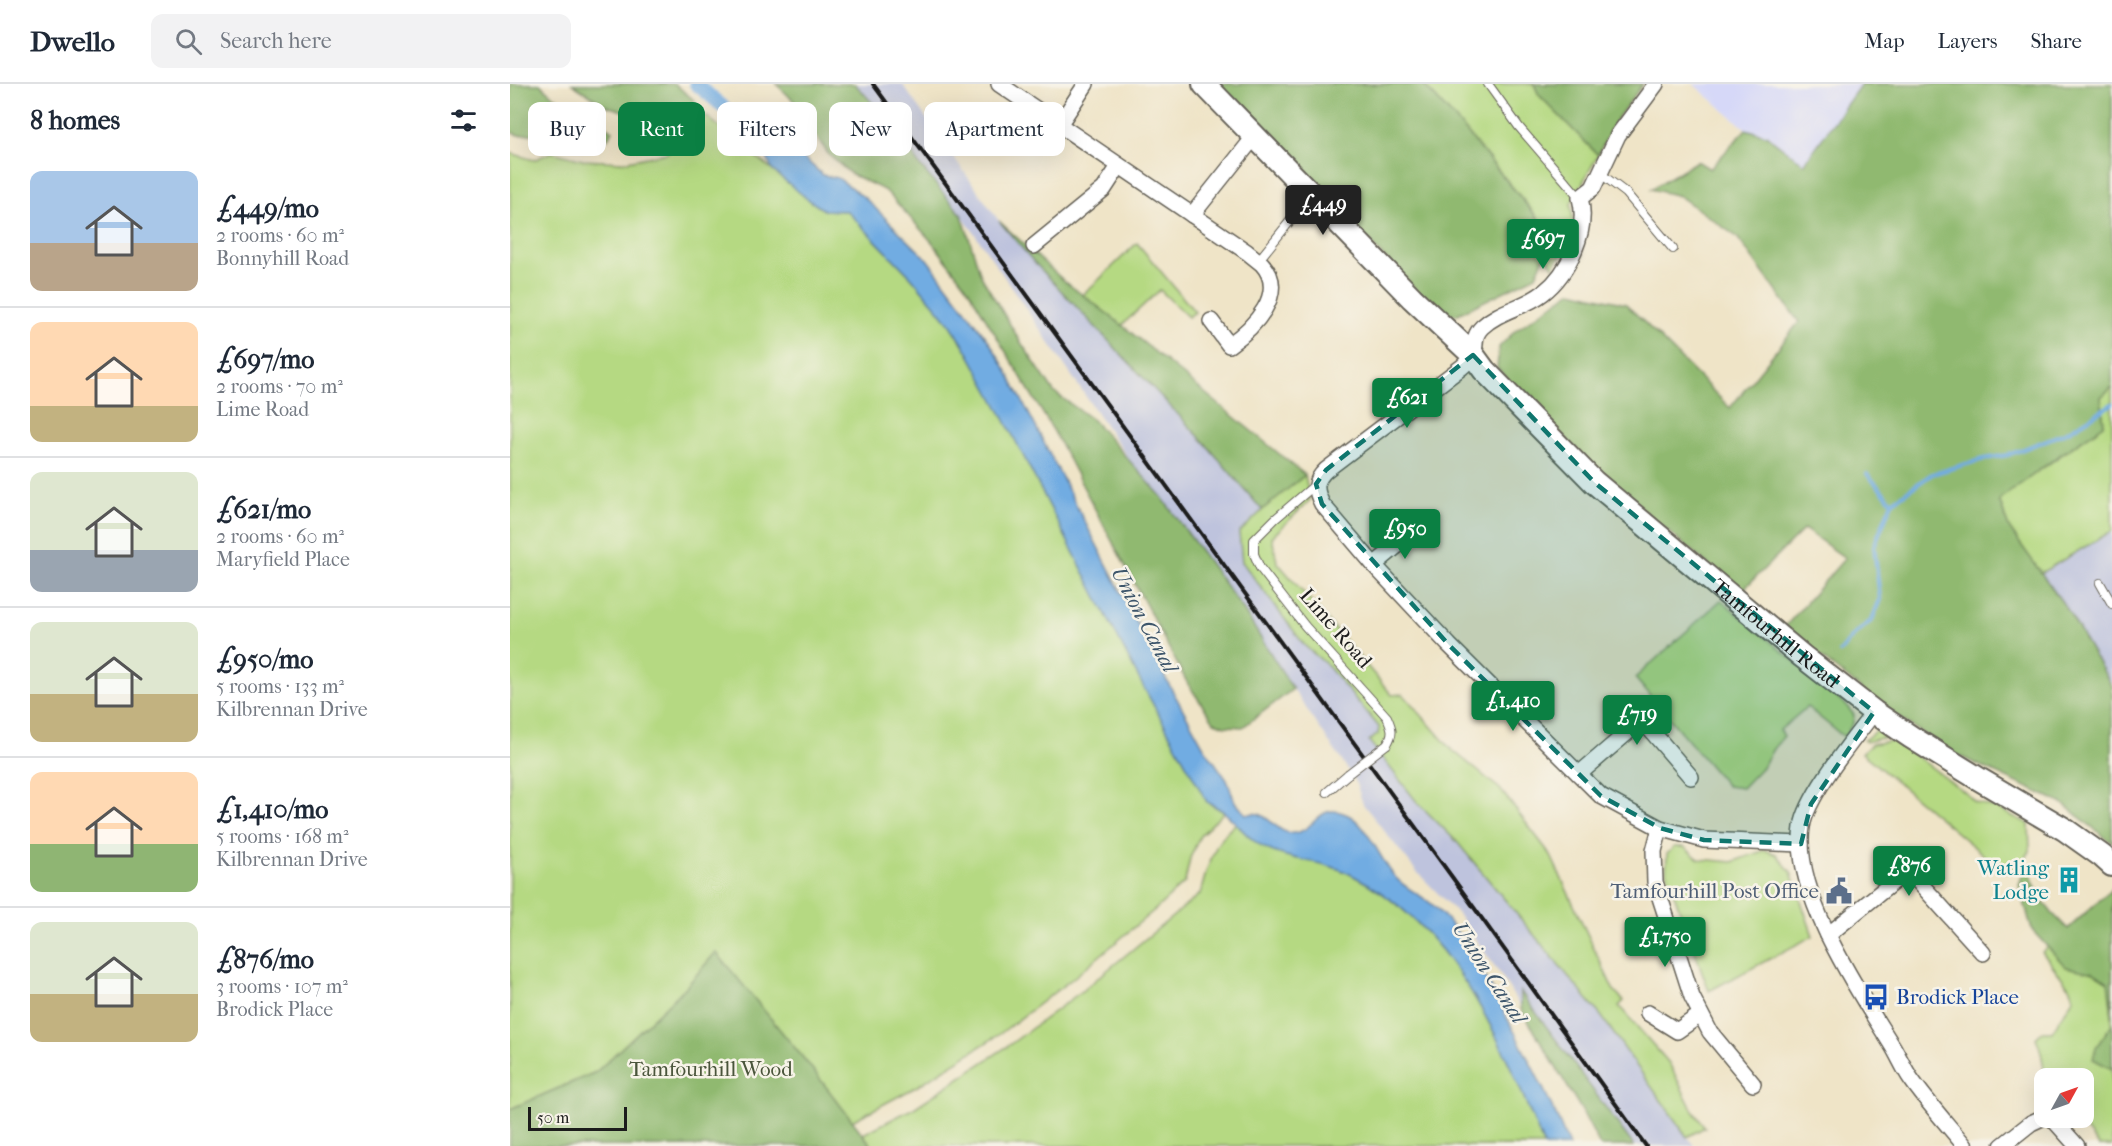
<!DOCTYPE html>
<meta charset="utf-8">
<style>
:root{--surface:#fff;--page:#f2f2f3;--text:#1f2937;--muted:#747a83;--line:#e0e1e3;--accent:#0b8043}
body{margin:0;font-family:"IM FELL French Canon",serif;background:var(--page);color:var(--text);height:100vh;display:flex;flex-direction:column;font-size:22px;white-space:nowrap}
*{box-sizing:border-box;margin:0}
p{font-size:20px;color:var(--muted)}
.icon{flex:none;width:33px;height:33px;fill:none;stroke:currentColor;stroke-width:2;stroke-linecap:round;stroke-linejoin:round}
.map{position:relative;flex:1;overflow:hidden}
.details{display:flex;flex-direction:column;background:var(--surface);width:510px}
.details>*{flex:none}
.top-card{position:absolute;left:18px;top:18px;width:570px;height:54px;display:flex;gap:12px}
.needle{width:39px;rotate:50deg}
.controls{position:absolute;left:1524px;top:984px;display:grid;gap:12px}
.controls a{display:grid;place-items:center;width:60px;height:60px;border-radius:12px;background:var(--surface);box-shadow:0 6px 24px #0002;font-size:30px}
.scale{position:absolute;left:18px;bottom:15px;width:99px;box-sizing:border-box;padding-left:6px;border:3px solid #1c1c1c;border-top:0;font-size:16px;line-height:21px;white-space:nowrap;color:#1c1c1c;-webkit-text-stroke:4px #f7f3e8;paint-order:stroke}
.price{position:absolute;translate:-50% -51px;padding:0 14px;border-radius:6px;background:var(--accent);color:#fff;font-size:20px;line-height:39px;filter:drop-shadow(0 2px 3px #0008)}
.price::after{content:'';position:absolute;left:50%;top:36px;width:18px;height:14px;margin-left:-9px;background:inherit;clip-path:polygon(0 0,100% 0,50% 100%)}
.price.active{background:#222;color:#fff}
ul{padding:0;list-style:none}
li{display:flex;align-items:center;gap:18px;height:150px;padding:0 30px}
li+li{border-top:2px solid var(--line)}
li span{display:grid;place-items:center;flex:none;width:168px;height:120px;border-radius:12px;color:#555}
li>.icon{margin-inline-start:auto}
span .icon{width:72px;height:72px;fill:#fffc;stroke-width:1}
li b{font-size:26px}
h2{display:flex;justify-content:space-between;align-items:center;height:72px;padding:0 30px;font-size:26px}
.chip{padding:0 21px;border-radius:12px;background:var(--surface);box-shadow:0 6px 24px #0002;font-size:21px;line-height:54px}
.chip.active{background:var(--accent);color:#fff}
header{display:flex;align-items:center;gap:36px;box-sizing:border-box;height:84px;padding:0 30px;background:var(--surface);border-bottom:2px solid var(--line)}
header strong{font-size:28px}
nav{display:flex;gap:33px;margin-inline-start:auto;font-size:21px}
.search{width:420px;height:54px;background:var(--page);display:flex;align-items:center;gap:15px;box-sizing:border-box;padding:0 21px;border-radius:12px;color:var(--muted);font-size:22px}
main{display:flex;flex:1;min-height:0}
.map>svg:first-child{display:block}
.built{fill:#d6d8f8}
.industrial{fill:#bec3dd}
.green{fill:#b5d982;stroke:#687a4f;stroke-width:1.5}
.forest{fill:#90b970;stroke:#566a46;stroke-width:1.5}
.water{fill:#71ace2;stroke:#46647f;stroke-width:1.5}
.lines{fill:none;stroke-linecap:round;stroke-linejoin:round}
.stream{stroke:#71ace2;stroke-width:4}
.canal{stroke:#71ace2;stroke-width:14}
.lane-casing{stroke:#666258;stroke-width:10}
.street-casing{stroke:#666258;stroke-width:18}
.secondary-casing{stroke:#666258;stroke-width:26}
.lane{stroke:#fff;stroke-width:8}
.street{stroke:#fff;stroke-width:15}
.secondary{stroke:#fff;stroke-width:22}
.rail{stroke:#1c1c1c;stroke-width:4}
.lane-bridge-casing{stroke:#666258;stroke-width:10;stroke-linecap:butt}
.lane-bridge{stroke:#fff;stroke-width:8}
.marked{fill:#0f766e;fill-opacity:0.2;stroke:#0f766e;stroke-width:4.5;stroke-dasharray:12 8;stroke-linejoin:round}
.labels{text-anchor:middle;stroke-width:5;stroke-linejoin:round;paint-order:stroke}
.street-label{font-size:21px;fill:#1c1c1c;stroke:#f7f3e8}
.culture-label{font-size:21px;fill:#0d838f;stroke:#f7f3e8;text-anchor:end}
.service-label{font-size:21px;fill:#4e5e75;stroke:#f7f3e8;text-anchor:end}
.transit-label{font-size:21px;fill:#164399;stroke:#f7f3e8;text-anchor:start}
.park-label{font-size:21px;fill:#4a553b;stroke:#f7f3e8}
.water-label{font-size:22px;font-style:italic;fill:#3e566b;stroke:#f7f3e8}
</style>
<header>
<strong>Dwello</strong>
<div class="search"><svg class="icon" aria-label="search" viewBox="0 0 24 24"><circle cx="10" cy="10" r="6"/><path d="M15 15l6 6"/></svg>Search here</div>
<nav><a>Map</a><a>Layers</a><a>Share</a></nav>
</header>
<main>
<section class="details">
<h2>8 homes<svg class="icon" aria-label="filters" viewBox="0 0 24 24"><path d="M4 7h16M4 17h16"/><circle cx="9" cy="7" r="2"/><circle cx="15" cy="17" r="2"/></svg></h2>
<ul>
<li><span style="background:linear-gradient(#a9c7e8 60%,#b9a48a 0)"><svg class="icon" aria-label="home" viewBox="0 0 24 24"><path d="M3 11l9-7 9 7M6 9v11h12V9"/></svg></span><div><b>£449/mo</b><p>2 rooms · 60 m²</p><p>Bonnyhill Road</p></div></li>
<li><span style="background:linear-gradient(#ffd9b3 70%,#c2b280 0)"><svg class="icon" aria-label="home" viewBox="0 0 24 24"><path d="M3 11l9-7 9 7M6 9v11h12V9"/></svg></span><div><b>£697/mo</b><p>2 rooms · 70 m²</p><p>Lime Road</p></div></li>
<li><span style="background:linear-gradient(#dfe7d0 65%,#9aa5b1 0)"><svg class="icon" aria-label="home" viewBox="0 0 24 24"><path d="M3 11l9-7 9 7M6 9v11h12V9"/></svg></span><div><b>£621/mo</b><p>2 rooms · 60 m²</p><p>Maryfield Place</p></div></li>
<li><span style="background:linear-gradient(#dfe7d0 60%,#c2b280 0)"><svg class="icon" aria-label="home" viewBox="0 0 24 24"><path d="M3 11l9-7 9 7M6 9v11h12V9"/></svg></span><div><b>£950/mo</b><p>5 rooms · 133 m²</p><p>Kilbrennan Drive</p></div></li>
<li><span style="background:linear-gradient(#ffd9b3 60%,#8fb573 0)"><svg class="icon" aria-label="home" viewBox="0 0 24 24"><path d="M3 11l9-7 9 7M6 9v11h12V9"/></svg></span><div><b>£1,410/mo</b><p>5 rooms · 168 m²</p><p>Kilbrennan Drive</p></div></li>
<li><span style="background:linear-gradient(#dfe7d0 60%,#c2b280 0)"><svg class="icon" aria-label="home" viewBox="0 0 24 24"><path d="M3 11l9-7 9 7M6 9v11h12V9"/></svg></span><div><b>£876/mo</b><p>3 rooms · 107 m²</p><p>Brodick Place</p></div></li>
</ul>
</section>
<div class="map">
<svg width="1602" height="1062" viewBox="0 0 1602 1062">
<rect width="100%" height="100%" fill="#f7f3e8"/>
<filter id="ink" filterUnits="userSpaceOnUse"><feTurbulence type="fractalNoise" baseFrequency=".0167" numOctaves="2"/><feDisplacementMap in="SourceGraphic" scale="12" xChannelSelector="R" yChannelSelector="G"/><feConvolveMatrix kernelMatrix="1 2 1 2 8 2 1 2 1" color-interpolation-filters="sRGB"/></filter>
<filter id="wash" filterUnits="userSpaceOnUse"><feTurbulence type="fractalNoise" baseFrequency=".008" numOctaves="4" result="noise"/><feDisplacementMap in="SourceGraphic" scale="24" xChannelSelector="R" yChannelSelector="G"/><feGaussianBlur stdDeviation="1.35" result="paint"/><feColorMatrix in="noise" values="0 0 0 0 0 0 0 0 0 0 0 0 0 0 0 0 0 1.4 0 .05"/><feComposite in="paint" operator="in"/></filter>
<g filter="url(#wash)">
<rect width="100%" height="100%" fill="#efe4c7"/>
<polygon class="built" points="1183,0 1351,0 1294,80 1256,51 1236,45"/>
<g class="industrial">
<polygon points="345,0 392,0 489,137 523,177 694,358 752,426 729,449 732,478 795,562 817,581 869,643 868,650 859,657 907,718 947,758 1092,933 1184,1062 1090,1062 1071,1025 993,894 948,830 906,787 853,720 845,696 783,605 732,524 651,412 622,380 452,131 407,78 394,53"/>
<polygon points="1602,447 1602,602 1557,525 1531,489"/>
</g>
<g class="green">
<polygon points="913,0 1024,0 1029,11 1088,71 1061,120 1063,139 1060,151 1051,171 1043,183 1036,171 1045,154 955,46"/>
<polygon points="196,32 300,117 314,126 337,127 402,194 441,241 455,263 487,321 633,602 697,718 714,728 690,752 680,774 675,798 647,824 562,895 487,952 406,1003 342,1037 299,981 206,869 176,903 86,988 0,1025 0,69 24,76 42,68 73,76 113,78 157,69"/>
<polygon points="627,159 685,228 678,233 650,206 612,241 573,211"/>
<polygon points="1602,303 1602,447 1531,489 1499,444 1489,415 1594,341 1591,313"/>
<polygon points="795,391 800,416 762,453 767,478 882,611 893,610 941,665 990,705 1040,770 1103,905 1114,917 1109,922 1159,979 1183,1027 1195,1043 1177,1053 1092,933 947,758 907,718 859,657 868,650 869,643 817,581 795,562 732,478 729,449 761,418"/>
<polygon points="1211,516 1335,620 1344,631 1343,639 1334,653 1297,623 1270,646 1274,652 1263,665 1253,682 1232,704 1217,702 1125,594"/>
<polygon points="1366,647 1371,647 1377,651 1376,653 1356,658 1354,656"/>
<polygon points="1385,656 1457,710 1465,718 1486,724 1519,740 1520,767 1507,788 1494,788 1352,669 1362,660"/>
<path d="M 726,739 C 757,778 800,770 840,790 C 945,842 992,959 1034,1062 L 362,1062 L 353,1050 L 404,1024 L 498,962 L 572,907 L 690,810 L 697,785 L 707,761 L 717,748 Z"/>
<polygon points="1164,763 1174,763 1189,775 1222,778 1255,766 1266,770 1281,788 1303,852 1199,907 1156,788 1157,770"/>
<path d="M 1602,805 L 1602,1062 L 1589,1062 L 1567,1034 L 1574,1034 L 1574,994 L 1537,994 C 1531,980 1534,970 1526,954 L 1532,948 L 1542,948 L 1564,914 L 1559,903 L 1532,868 Z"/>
</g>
<g class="forest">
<polygon points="0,0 30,0 42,11 103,47 97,55 79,61 41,49 8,51 0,48"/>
<polygon points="62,0 165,0 185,17 178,23 126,31 96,22"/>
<polygon points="266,0 345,0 394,53 407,78 452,131 471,192 510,257 544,308 583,336 651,412 732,524 783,605 733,643 715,642 704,638 678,600 543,346 458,205 423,159 376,107 341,90 319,71 302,46 286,19"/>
<polygon points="707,0 913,0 955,46 1043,153 1026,192 946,231 927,228"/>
<polygon points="1024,0 1133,0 1104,39 1088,71 1029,11"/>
<polygon points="1351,0 1602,0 1602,303 1591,313 1594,341 1547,373 1489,416 1499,444 1557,525 1602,602 1602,759 1553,720 1447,671 1384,631 1274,544 1335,474 1294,445 1231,508 1097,396 987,284 989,263 1006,246 1062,207 1116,220 1220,324 1289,238 1227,153 1169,112 1141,105 1187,77 1200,85 1236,45 1256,51 1294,80"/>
<polygon points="489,137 553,196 612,241 795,391 752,426 694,358 523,177"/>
<polygon points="1518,785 1530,813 1542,829 1558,845 1602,805 1602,932 1598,898 1584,889 1556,883 1522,846 1509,801 1514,786"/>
<polygon points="206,868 299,981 362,1062 0,1062 0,1025 86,988 176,903"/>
<polygon points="1011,908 1124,1062 1090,1062 1071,1025 1011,925"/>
<polygon points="1602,940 1602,985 1583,975 1586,963"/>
</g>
<path class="water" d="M 253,52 L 270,53 L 313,91 L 328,94 L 355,114 L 417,175 L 479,257 L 498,289 L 656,595 L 694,663 L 717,696 L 725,718 L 736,730 C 740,730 746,729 749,730 C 762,735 770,751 785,749 C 806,746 808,718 836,730 C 858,739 870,777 886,794 C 897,806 914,812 926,824 C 961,858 981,904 1004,947 C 1023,985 1044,1022 1059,1062 L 1034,1062 C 992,959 946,843 840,790 C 815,777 787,778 761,767 C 740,758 732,744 716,730 C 711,725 703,721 697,718 L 633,602 L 487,321 L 455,263 L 441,241 L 402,194 L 337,127 L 314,126 L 300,117 L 262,86 L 250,57 Z"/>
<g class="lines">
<g class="stream">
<polyline points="1357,390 1382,418"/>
<polyline points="1330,568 1344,551 1362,536 1370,515 1364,462 1382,418 1422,390 1474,375 1498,371 1557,348 1602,320"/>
</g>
<polyline class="canal" points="186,0 265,66"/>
</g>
</g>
<g filter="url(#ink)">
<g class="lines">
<g class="lane-casing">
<g id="lane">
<polyline points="978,0 1009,43 1070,114"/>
<polyline points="1091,90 1116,109 1163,165"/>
<polyline points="748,177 789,126"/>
<path d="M 806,400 L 765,435 L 744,456 L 744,470 L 750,484 L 795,542 L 877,633 C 882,644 884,649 877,660"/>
<polyline points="1590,499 1602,520"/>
<polyline points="817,708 838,690"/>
</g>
</g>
<g class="street-casing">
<g id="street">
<path d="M 489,0 L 737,168 C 742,172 747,176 752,180 C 779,209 742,245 719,261 L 701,237"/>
<path d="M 1146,0 L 1108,51 L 1083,104 L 1070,114 C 1079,146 1058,190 1033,209 C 1014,224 990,226 972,243 C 961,254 968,262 962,272 C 960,276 955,280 952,283 L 816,386 C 804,397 805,406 812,420 L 864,481 L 939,561 L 1091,712 L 1150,744 L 1194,756 L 1291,760"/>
<polyline points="549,41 576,0"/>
<polyline points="682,131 745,52"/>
<polyline points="524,162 594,105 609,82"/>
<polyline points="864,481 906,446"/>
<path d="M 1364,628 C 1344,655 1297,711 1292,743 C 1282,809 1349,908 1383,963 C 1389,973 1394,985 1401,995 C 1417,1018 1437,1040 1455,1062"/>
<polyline points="1069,690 1132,636 1181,693"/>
<polyline points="1150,744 1144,767 1145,798 1182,913 1200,948 1243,1000"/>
<polyline points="1318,851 1398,786 1473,869"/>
<polyline points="1138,929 1167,947 1190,931"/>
<polyline points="1542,1034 1567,1062"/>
<polyline points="1492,1062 1521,1039 1534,1033"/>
</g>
</g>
<g class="secondary-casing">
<g id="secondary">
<path id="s1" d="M 694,0 L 902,214 L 963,271 L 974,286 L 1084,398 L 1292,572 L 1364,628 L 1401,653 L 1469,695 L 1554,745 L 1592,772 L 1602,781"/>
</g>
</g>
<use href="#lane" class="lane"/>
<use href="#street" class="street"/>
<use href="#secondary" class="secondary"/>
<polyline class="rail" points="363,0 942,793 1136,1062"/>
<g class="lane-bridge-casing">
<polyline id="lane-bridge" points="838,690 877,660"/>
</g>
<use href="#lane-bridge" class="lane-bridge"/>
</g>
</g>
<path class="marked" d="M 963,271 L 1084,398 L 1364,628 L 1301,720 L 1291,760 L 1194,756 L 1150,744 L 1091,712 L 939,561 L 812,420 L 806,400 L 816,386 Z"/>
<defs>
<g id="building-bare" transform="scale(2.07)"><path d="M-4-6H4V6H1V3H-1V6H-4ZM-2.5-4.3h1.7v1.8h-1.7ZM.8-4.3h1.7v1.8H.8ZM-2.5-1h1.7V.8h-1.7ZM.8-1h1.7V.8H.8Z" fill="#0f9aa8" stroke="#f7f3e8" stroke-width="2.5" paint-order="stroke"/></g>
<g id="civic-bare" transform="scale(2.07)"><path d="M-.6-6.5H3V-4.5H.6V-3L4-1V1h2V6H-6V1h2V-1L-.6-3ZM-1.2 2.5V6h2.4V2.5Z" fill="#5c6f8a" stroke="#f7f3e8" stroke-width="2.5" paint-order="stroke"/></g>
<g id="bus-bare" transform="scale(2.07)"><path d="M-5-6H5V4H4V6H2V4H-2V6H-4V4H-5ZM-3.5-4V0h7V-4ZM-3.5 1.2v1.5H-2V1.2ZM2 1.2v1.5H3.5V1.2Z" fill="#1a4fb4" stroke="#f7f3e8" stroke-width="2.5" paint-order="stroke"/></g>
</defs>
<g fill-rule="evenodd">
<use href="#building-bare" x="1559" y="796"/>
<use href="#civic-bare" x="1329" y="807"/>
<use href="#bus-bare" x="1366" y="913"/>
</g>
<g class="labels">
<g class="street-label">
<text transform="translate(826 544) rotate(49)" y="7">Lime Road</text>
<text dy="7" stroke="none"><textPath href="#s1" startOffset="794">Tamfourhill Road</textPath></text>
</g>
<g class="culture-label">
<text x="1539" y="791">Watling<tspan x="1539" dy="24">Lodge</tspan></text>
</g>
<g class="service-label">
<text x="1309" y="814">Tamfourhill Post Office</text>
</g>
<g class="transit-label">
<text x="1386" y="920">Brodick Place</text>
</g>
<g class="park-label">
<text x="201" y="992">Tamfourhill Wood</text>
</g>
<g class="water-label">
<text transform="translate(635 535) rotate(62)" y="8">Union Canal</text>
<text transform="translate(980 888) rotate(57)" y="8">Union Canal</text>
</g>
</g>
</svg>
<div class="controls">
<a><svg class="needle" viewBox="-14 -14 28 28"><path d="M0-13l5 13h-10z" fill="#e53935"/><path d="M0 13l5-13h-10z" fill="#747a83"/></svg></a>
</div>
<div class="scale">50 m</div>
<b class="price active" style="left:813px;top:152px">£449</b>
<b class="price" style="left:1033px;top:186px">£697</b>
<b class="price" style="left:897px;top:345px">£621</b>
<b class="price" style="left:895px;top:476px">£950</b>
<b class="price" style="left:1003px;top:648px">£1,410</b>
<b class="price" style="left:1127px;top:662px">£719</b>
<b class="price" style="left:1399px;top:813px">£876</b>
<b class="price" style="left:1155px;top:884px">£1,750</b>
<div class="top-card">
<a class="chip">Buy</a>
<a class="chip active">Rent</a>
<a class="chip">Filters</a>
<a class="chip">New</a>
<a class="chip">Apartment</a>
</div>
</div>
</main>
